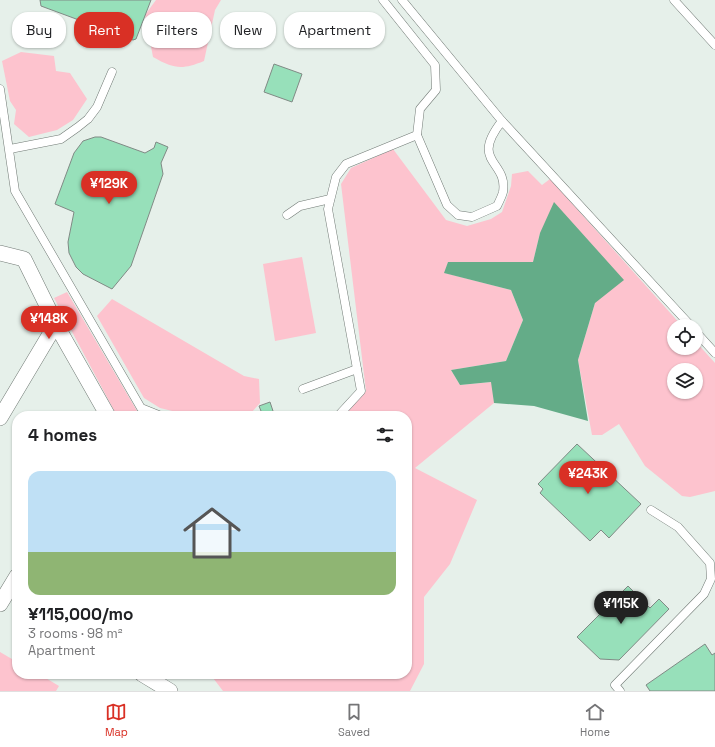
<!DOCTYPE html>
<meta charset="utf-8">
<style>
:root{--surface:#fff;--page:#f6f6f6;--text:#202124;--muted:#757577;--line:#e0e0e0;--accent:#d93025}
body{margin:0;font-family:"Space Grotesk",sans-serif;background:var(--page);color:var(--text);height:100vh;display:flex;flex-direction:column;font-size:15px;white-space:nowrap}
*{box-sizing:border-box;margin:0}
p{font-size:13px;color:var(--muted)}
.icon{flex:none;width:22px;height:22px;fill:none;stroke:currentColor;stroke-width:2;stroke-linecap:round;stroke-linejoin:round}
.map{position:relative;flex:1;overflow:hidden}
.details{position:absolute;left:12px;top:411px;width:400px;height:268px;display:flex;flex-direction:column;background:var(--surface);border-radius:16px;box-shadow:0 1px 3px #0004}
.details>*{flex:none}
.top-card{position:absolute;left:12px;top:12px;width:400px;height:36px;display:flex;gap:8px}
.controls{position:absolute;left:667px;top:319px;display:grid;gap:8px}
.controls a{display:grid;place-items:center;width:36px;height:36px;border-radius:50%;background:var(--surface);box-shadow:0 1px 3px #0004;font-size:20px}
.price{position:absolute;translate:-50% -34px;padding:0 9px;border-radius:14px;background:var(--accent);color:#fff;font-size:13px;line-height:26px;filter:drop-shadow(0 1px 2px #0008)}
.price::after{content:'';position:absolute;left:50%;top:24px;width:12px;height:9px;margin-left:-6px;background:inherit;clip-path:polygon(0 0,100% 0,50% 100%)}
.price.current{background:#222;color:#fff}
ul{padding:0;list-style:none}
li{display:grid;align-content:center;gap:8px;height:212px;padding:0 16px}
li+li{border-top:1px solid var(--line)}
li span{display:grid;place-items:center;height:124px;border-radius:12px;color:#555}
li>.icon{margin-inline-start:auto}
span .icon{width:72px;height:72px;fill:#fffc;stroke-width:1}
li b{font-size:17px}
h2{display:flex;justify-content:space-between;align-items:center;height:48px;padding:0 16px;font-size:17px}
.pill{padding:0 14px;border-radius:16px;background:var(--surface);box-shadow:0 1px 3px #0004;font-size:14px;line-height:36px}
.pill.current{background:var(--accent);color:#fff}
.menu{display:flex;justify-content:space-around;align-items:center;height:56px;border-top:1px solid var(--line);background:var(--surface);font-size:11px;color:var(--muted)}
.menu a{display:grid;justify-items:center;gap:2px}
.menu .current{color:var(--accent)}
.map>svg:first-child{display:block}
.green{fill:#fdc3ce;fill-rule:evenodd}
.water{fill:#64ac88}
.building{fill:#97e0ba;stroke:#808a85}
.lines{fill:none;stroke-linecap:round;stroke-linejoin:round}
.service-casing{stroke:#717a75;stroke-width:9}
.minor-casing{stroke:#717a75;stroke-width:16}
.service{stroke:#fff;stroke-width:8}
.minor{stroke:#fff;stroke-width:15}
</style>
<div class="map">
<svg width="715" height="691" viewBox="0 0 715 691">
<rect width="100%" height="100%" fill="#e6f0ea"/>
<g class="green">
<path d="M 156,0 L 221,0 L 215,10 L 204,61 C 182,70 174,69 153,57 L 145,15 Z"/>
<polygon points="21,52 54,56 56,71 70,73 87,99 73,120 57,130 29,137 14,124 16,110 10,101 2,61"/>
<path d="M 393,149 L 446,220 L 467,226 L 491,219 L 502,212 L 511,186 L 512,174 L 528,171 L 542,185 L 550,179 L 682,326 L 674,326 L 674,348 L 696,348 L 696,342 L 715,363 L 715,491 L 690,497 L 682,496 L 645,466 L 619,424 L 602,435 L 592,435 L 578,360 L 595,303 L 540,233 L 533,262 L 448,262 L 445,273 L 511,290 L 523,320 L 506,361 L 451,370 L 460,385 L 492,382 L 494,403 L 415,468 L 477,500 L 450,564 L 424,597 L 424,664 L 410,691 L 223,691 L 210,674 L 407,674 L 407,416 L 344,416 L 366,391 L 341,184 L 351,168 ZM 674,370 L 696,370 L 696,392 L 674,392 Z"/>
<polygon points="302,257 316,333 275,341 263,264"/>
<polygon points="67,292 140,416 142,416 117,416 54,298"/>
<polygon points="112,299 244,376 259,379 260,403 251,413 253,416 193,416 160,408 144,398 97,316"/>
<polygon points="0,652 17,662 17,674 39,674 59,686 56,691 0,691"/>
</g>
<polygon class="water" points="554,202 624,280 595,303 578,360 588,421 534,406 494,403 491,382 460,385 451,370 506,361 523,320 511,290 444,273 448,262 533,262 540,233"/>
<g class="building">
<polygon points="40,0 151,0 136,39 133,40 41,6"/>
<polygon points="274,64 302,74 292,102 264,92"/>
<polygon points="95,137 101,137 145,153 154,148 156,142 168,147 161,163 163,174 131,266 112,289 83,274 76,267 69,253 68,242 74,212 55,204 74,153 83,141"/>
<polygon points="270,402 274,414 263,416 259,406"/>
<polygon points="577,444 641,504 609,538 601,530 590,541 540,493 543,489 538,484"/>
<polygon points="628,586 650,608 659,599 669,609 619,660 600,659 577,637 601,613 595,607 604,598 610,604"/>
<polygon points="705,644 712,655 715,653 715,691 650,691 646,685"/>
</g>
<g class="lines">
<g class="service-casing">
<g id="service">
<polyline points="383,0 435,65 436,90 420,109 417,135"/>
<polyline points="402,0 502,121"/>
<polyline points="674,0 715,45"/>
<polyline points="0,89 15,191 141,408 161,416"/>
<polyline points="10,149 61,139 78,127 88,119 97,107 112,72"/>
<polyline points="287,215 300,206 330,199"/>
<polyline points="696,332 715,353"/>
<polyline points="303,389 357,369"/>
<path d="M 338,416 L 361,391 L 328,209 L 336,177 L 346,164 L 417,135 L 447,205 L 458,215 L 472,217 L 497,206 C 499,202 502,196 503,192 C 508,160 469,163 502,121 L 691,326"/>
<polyline points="620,691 615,685 704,594 711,579 710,563 678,527 651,510"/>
</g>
</g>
<g class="minor-casing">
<g id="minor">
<polyline points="0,253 24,259 58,328 108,416"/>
<polyline points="0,418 56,324"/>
<polyline points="0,604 17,576"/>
<polyline points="142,674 170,691"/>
</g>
</g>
<use href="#service" class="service"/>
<use href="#minor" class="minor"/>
</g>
</svg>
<div class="controls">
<a><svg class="icon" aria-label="locate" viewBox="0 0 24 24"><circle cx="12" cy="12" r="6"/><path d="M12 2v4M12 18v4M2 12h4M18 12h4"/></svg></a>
<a><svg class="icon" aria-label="layers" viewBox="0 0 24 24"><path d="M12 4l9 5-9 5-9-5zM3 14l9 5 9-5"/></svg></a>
</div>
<b class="price" style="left:109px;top:205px">¥129K</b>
<b class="price" style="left:49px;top:340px">¥148K</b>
<b class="price" style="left:588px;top:495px">¥243K</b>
<b class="price current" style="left:621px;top:625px">¥115K</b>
<div class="top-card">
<a class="pill">Buy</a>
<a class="pill current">Rent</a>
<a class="pill">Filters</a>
<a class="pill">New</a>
<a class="pill">Apartment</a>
</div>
<section class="details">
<h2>4 homes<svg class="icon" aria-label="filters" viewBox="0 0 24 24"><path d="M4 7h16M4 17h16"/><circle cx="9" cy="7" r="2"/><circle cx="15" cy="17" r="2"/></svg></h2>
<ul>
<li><span style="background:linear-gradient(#bfe0f5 65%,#8fb573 0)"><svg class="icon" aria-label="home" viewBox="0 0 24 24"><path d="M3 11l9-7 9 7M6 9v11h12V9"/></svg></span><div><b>¥115,000/mo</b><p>3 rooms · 98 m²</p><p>Apartment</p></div></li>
</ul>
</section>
</div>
<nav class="menu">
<a class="current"><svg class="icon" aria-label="map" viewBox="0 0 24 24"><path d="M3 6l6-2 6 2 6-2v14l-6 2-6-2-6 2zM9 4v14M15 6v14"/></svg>Map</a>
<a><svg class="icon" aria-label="saved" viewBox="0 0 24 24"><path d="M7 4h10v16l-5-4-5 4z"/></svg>Saved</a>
<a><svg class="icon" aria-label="home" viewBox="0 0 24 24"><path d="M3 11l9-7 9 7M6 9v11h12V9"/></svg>Home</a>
</nav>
